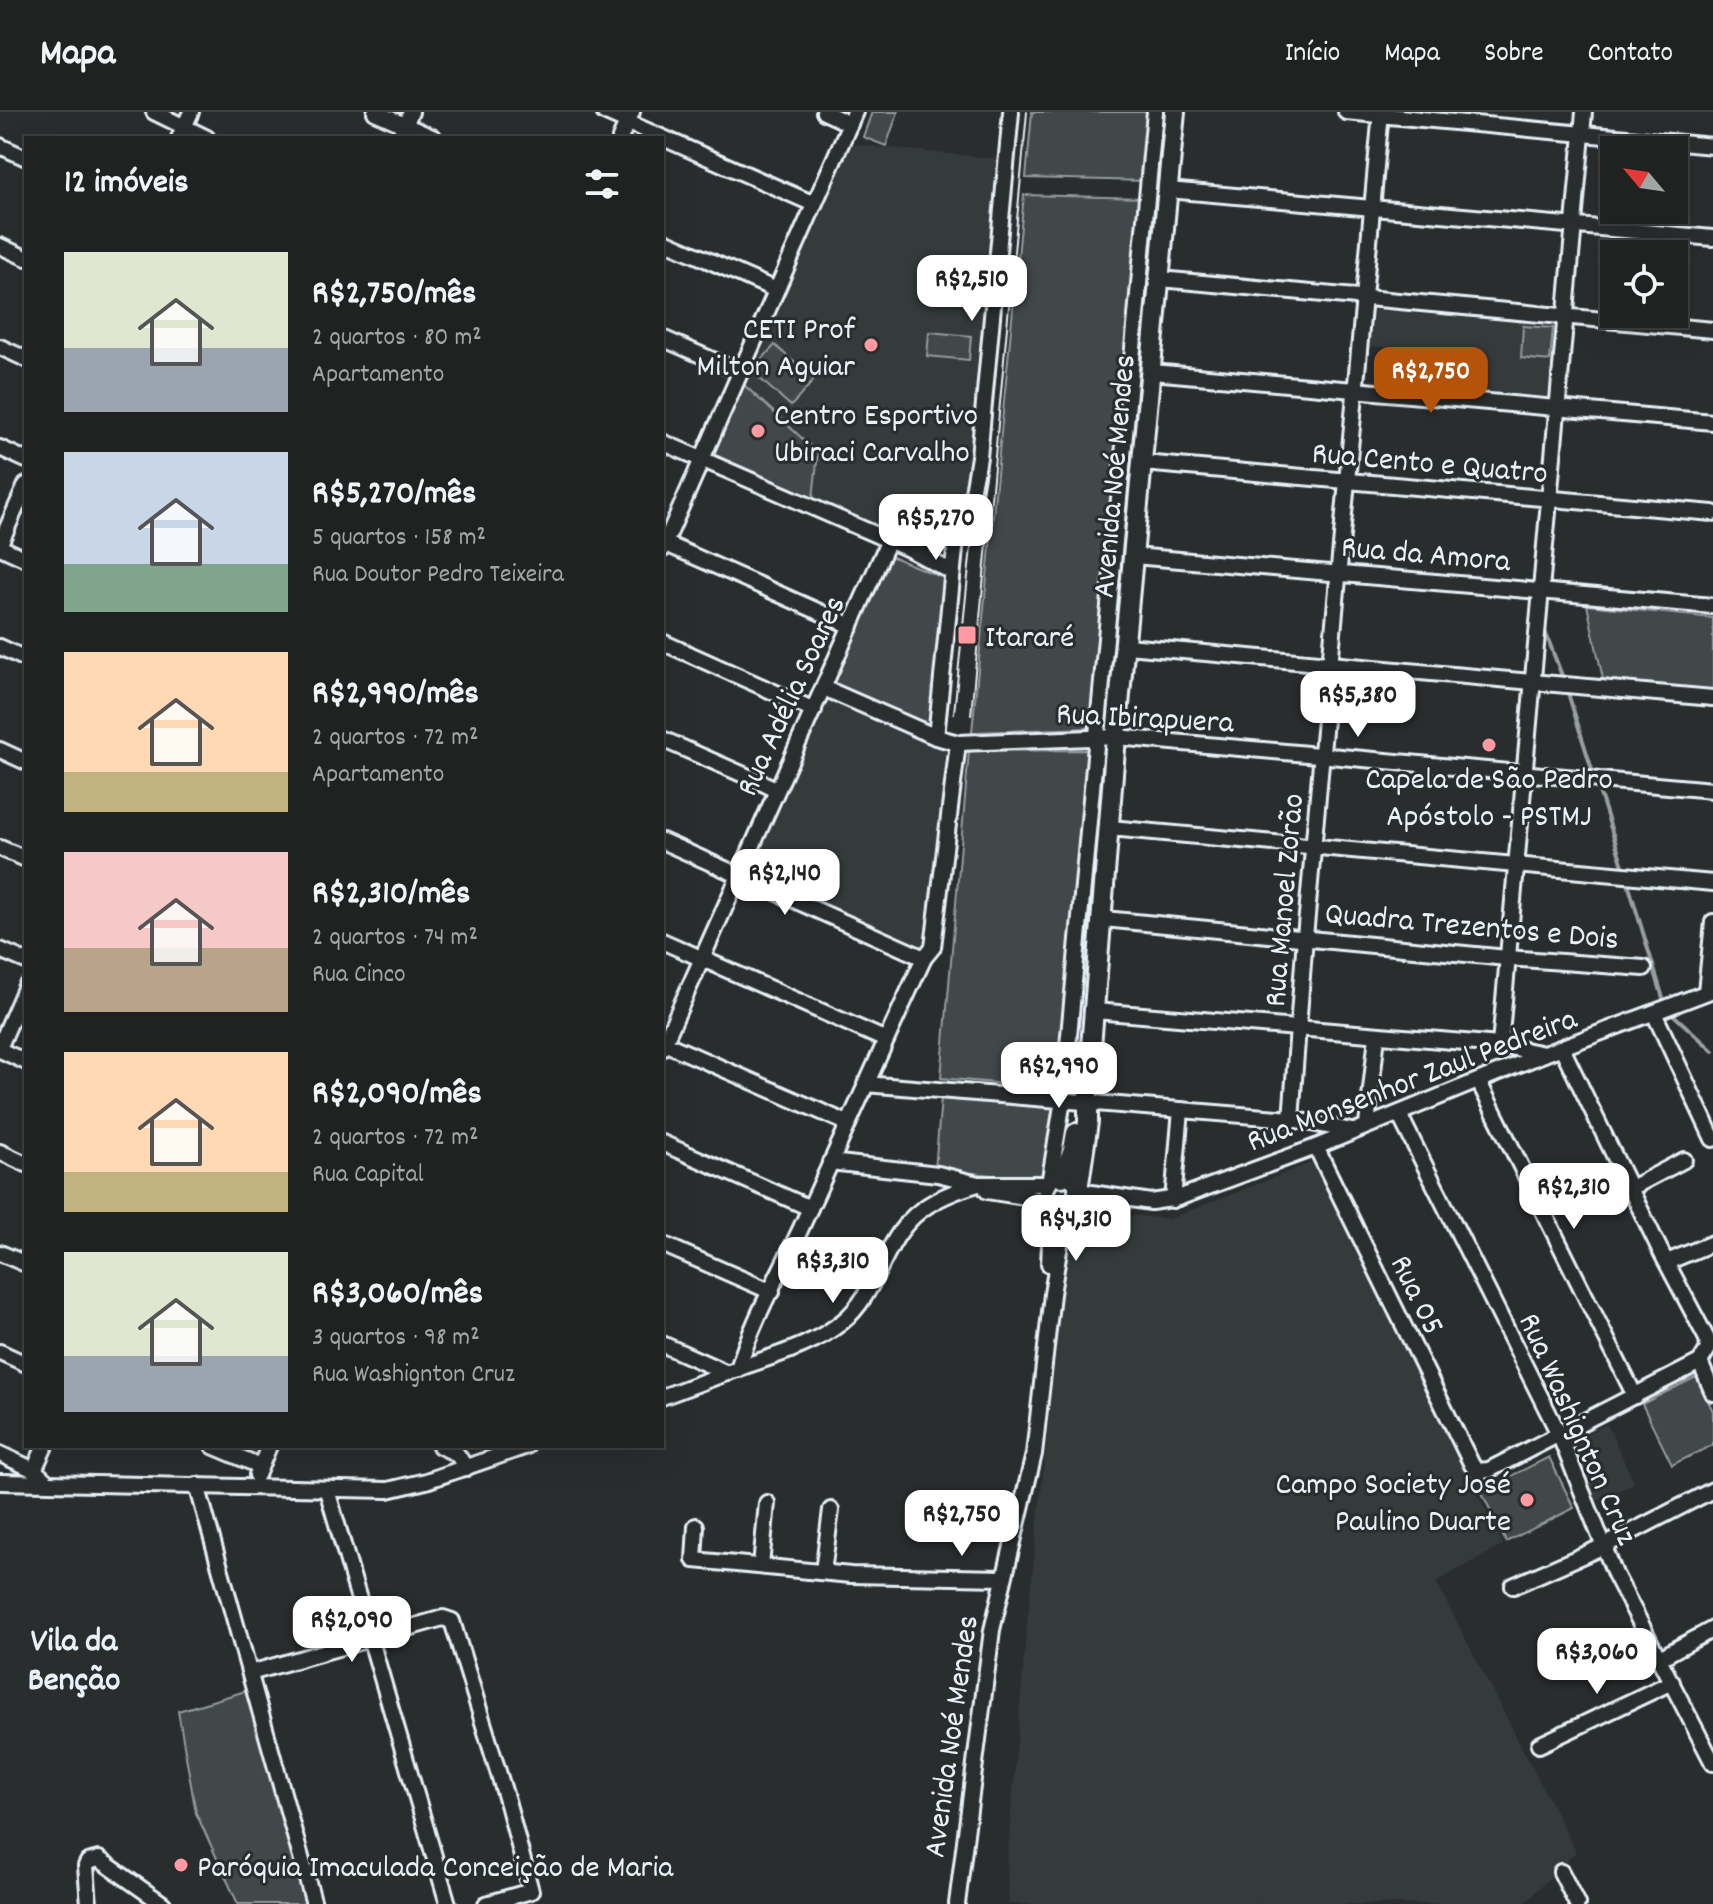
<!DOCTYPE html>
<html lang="pt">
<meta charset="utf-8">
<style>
:root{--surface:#202222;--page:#2d2f2f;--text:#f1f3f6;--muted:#a2a4a5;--line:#3d3f40;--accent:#b45309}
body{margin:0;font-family:Dekko,sans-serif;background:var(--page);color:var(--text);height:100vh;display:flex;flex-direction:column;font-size:30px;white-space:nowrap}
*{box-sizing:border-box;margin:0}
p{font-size:26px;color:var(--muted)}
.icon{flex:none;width:44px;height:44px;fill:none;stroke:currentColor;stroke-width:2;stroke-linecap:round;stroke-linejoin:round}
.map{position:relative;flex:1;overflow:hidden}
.details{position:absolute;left:24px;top:24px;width:640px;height:1312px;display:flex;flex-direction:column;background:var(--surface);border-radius:0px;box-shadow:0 8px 32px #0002,0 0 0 2px var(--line)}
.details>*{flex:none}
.needle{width:52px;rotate:299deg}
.fabs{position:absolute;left:1600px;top:24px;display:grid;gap:16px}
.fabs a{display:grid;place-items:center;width:88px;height:88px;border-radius:0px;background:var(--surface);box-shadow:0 8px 32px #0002,0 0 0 2px var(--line);font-size:40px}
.price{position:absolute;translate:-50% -68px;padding:0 18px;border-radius:16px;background:#fff;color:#222;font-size:26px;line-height:52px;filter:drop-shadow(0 2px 4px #0008)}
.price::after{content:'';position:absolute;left:50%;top:48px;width:24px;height:18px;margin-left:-12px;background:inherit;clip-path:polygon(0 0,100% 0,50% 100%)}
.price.active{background:var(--accent);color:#fff}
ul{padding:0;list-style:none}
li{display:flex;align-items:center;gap:24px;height:200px;padding:0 40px}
li span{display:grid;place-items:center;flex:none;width:224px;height:160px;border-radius:0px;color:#555}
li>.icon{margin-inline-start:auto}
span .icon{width:96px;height:96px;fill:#fffc;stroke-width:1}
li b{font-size:34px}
h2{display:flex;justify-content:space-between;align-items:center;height:96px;padding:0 40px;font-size:34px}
header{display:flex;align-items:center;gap:48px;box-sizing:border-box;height:112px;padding:0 40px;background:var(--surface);border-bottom:2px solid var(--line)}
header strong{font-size:38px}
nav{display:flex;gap:44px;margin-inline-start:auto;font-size:28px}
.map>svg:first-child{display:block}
.built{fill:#363a3b}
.green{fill:#424648;stroke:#959ca0;stroke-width:2}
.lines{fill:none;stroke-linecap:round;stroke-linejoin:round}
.stream{stroke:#989fa3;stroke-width:4}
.minor-casing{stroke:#e8f1f8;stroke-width:20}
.major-casing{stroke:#e8f1f8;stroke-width:24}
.minor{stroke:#2a2d2e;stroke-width:14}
.major{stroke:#2a2d2e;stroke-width:18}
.tram{stroke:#e8f1f8;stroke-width:2}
.poi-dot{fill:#ff9aa2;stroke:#2a2d2e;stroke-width:3}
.labels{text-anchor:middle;stroke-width:6;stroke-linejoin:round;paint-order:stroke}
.poi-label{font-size:32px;fill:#e8f1f8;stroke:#2a2d2e;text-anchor:start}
.street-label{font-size:32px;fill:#e8f1f8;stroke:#2a2d2e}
.neighbourhood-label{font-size:34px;font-weight:bold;fill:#e8f1f8;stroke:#2a2d2e}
</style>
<header>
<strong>Mapa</strong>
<nav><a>Início</a><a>Mapa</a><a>Sobre</a><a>Contato</a></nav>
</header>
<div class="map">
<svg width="1713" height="1792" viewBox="0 0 1713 1792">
<rect width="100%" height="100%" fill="#2a2d2e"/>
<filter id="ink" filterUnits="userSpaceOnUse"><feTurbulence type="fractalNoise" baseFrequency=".0125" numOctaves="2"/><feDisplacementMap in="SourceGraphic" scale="16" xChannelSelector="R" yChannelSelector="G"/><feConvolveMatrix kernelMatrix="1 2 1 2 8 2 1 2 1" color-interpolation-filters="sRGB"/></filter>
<g filter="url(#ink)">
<g class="built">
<polygon points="849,32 999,47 969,372 956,410 949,419 913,426 813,386 818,341 743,272"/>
<polygon points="1374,198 1557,214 1550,289 1419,280 1422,239 1370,234"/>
<polygon points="824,576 958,631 937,813 924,846 738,763"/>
<polygon points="1313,1050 1503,1433 1436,1470 1576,1740 1523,1792 1009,1792 1007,1752 1026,1523 1066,1144 1089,1099 1169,1107"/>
<polygon points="1607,1312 1634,1371 1595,1390 1568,1330"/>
</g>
<g class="green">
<polygon points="872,0 898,0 886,34 863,25"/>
<polygon points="1032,0 1153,0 1147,69 1026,66"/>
<polygon points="1024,83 1145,86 1092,616 972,620"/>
<polygon points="1523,214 1553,216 1550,249 1521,246"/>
<polygon points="929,220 971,224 969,248 927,244"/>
<polygon points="775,233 814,268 791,294 751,259"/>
<polygon points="743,272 818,341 813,386 713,342"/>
<polygon points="888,443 946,467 932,616 831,572"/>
<polygon points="1587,493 1713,506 1713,580 1603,567"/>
<polygon points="1089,638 1061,977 941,966 969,639"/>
<polygon points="941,986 1059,995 1049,1056 1038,1068 935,1057"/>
<polygon points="1696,1265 1713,1299 1713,1333 1672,1353 1642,1292"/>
<polygon points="1549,1345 1574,1396 1506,1430 1481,1379"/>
<polygon points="249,1578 307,1792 238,1792 196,1701 178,1599"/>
</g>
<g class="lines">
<g class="stream">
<polyline points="1543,514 1564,569"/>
<polyline points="1567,578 1594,664"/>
<polyline points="1597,673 1625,760"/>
<polyline points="1627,768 1666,896 1713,939"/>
</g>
<g class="minor-casing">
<g id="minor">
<polyline points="154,0 207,26"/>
<polyline points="375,0 434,26"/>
<polyline points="604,0 814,92"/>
<polyline points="824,0 850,12"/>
<polyline points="1346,0 1713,34"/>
<polyline points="179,26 191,0"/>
<polyline points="399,26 411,0"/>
<polyline points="620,26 632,0"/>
<polyline points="0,34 26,46"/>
<polyline points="1168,78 1713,126"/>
<polyline points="662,128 776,178"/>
<polyline points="0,134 26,146"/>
<polyline points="1160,167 1713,218"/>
<polyline points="662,226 740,260"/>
<polyline points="0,235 26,247"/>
<polyline points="1152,260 1713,310"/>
<polyline points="662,330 909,437 952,460"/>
<polyline points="0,336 26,348"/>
<polyline points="1143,351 1713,401"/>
<polyline points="662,430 851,514"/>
<polyline points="0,432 26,373"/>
<polyline points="0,435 26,447"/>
<polyline points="909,437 956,427"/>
<polyline points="662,438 855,0"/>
<polyline points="1134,444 1713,494"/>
<polyline points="662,530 814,598"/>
<polyline points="1127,534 1713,586"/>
<polyline points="0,535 26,547"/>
<polyline points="824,576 936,625 958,631 1116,625 1713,678"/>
<polyline points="936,625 956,427 973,381 979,345 1011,0"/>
<polyline points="662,627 776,677"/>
<polyline points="0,638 26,650"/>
<polyline points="1110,716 1713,771"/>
<polyline points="662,729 924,846"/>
<polyline points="0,736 26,747"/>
<polyline points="1104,807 1507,846 1644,856"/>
<polyline points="662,829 886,928"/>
<polyline points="0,838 26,849"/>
<polyline points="1706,880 1713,810"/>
<polyline points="1095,899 1500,933 1544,942"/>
<polyline points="1654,901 1713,1027"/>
<polyline points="662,930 847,1011"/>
<polyline points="1500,933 1584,0"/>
<polyline points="0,934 26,874"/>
<polyline points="662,936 889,428"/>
<polyline points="0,938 26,950"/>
<polyline points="1479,970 1635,1284"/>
<polyline points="865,972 1291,1007 1352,1019"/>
<polyline points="1399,1002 1559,1322 1615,1462 1713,1651"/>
<polyline points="1291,1007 1305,825 1381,0"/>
<polyline points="1367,1013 1377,924"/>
<polyline points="662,1031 810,1096"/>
<polyline points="1316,1035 1472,1353 1477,1359 1489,1358 1700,1250 1708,1237 1707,1227 1661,1140 1562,936"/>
<polyline points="0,1040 26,1052"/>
<polyline points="830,1050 938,1062 978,1072 1049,1072 1063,988 1155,0"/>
<circle cx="1062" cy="1080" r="16"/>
<polyline points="1631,1076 1684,1048"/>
<polyline points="987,1079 1049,1089"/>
<polyline points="1078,1079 1151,1090 1178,1086 1316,1035 1544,942 1713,878"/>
<polyline points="1173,1088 1181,998"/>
<polyline points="662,1132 772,1180"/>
<polyline points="0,1141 26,1152"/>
<polyline points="1667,1150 1713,1131"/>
<polyline points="1049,1152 1052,1092"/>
<polyline points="662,1232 727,1261"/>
<polyline points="0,1240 26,1252"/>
<polyline points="1700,1250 1713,1281"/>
<path d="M 738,1257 C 752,1209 779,1163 800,1118 C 842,1027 882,936 924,846 L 933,835 L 958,631"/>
<path d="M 662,1285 C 691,1274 719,1264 748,1253 C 780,1242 815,1232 842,1210 C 875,1184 881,1139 909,1109 C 926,1090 954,1079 978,1072"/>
<polyline points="213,1334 260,1354"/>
<polyline points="440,1334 457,1342 466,1356"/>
<polyline points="0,1342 34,1358 47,1370"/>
<polyline points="34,1358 45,1334"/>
<polyline points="257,1363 269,1334"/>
<polyline points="0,1370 388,1378 426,1369 527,1334"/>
<polyline points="197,1373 314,1792"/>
<polyline points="327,1378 448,1792"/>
<polyline points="696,1414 694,1448 851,1463 1004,1466"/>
<polyline points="761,1454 767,1391"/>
<polyline points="823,1460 831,1398"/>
<polyline points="1513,1474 1604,1434 1713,1378"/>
<polyline points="1660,1546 1713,1517"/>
<polyline points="250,1561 443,1506 452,1509 508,1692 531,1779 486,1792"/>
<polyline points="1539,1633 1672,1570"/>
<polyline points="1561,1760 1577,1792"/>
<polyline points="89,1792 86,1754 88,1750 99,1747 163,1792"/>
<polyline points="957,1792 992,1518 1034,1342 1052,1182 1062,1120 1072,1093"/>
</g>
</g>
<g class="major-casing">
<g id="major">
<polyline points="1062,1065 1073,1038 1076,1021"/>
<polyline points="1078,1078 1088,1010 1088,972 1116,625 1175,0"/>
</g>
</g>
<use href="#minor" class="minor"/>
<use href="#major" class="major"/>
<g class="tram">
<polyline points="954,601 974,406 983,362"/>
<polyline points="971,603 1027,0"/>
</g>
</g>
</g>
<g class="poi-dot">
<circle cx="871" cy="233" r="8"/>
<circle cx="758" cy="319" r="8"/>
<rect x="957" y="513" width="20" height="20" rx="4"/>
<circle cx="1489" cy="633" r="8"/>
<circle cx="1527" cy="1388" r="8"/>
<circle cx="181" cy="1753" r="8"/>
</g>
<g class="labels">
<g class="poi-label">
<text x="855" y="226" text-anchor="end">CETI Prof<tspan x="855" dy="37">Milton Aguiar</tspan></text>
<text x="774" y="312">Centro Esportivo<tspan x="774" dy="37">Ubiraci Carvalho</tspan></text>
<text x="985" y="534">Itararé</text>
<text x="1489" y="676" text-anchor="middle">Capela de São Pedro<tspan x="1489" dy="37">Apóstolo - PSTMJ</tspan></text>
<text x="1511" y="1381" text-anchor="end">Campo Society José<tspan x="1511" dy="37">Paulino Duarte</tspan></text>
<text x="197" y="1764">Paróquia Imaculada Conceição de Maria</text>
</g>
<g class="street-label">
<text transform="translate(1430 349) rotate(5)" y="11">Rua Cento e Quatro</text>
<text transform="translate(1112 364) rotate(-85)" y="11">Avenida Noé Mendes</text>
<text transform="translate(1426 440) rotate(5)" y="11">Rua da Amora</text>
<text transform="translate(789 583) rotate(-65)" y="11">Rua Adélia Soares</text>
<text transform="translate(1145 604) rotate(3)" y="11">Rua Ibirapuera</text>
<text transform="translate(1282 788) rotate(-85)" y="11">Rua Manoel Zorão</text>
<text transform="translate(1472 812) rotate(5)" y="11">Quadra Trezentos e Dois</text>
<text transform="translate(1411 966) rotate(-21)" y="11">Rua Monsenhor Zaul Pedreira</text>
<text transform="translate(1419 1182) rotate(64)" y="11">Rua 05</text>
<text transform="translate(1580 1316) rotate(66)" y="11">Rua Washignton Cruz</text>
<text transform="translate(949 1624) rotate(-82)" y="11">Avenida Noé Mendes</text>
</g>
<g class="neighbourhood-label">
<text x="74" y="1538">Vila da<tspan x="74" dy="39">Benção</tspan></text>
</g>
</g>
</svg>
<div class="fabs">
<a><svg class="needle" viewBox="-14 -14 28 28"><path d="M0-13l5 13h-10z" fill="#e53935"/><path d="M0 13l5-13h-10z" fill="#a2a4a5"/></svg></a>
<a><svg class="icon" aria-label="locate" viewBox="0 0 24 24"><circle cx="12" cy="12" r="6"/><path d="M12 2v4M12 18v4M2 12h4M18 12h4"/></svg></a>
</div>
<b class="price" style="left:972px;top:211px">R$2,510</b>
<b class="price active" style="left:1431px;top:303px">R$2,750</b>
<b class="price" style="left:936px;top:450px">R$5,270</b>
<b class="price" style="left:1358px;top:627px">R$5,380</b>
<b class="price" style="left:785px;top:805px">R$2,140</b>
<b class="price" style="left:1059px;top:998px">R$2,990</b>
<b class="price" style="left:1574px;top:1119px">R$2,310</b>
<b class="price" style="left:1076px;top:1151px">R$4,310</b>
<b class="price" style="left:833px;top:1193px">R$3,310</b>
<b class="price" style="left:962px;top:1446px">R$2,750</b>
<b class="price" style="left:352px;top:1552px">R$2,090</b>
<b class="price" style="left:1597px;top:1584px">R$3,060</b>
<section class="details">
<h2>12 imóveis<svg class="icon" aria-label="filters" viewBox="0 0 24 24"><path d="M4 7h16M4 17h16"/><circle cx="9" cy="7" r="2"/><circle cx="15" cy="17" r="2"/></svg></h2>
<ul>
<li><span style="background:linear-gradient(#dfe7d0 60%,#9aa5b1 0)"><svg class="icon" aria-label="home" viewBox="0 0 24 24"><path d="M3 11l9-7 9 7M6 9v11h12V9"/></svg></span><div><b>R$2,750/mês</b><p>2 quartos · 80 m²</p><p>Apartamento</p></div></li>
<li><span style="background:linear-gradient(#c9d6e8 70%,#7fa58c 0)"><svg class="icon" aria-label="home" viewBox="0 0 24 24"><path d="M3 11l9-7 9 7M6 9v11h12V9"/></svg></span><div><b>R$5,270/mês</b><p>5 quartos · 158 m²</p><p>Rua Doutor Pedro Teixeira</p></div></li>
<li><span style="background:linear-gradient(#ffd9b3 75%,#c2b280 0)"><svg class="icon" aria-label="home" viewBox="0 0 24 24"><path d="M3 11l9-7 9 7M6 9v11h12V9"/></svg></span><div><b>R$2,990/mês</b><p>2 quartos · 72 m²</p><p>Apartamento</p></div></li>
<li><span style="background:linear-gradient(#f6c9c9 60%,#b9a48a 0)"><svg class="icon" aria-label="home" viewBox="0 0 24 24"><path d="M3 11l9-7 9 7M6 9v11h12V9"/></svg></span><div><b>R$2,310/mês</b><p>2 quartos · 74 m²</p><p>Rua Cinco</p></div></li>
<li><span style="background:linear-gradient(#ffd9b3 75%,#c2b280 0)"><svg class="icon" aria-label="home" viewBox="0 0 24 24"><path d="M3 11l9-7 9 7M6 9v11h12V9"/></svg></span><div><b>R$2,090/mês</b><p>2 quartos · 72 m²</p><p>Rua Capital</p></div></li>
<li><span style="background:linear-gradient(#dfe7d0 65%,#9aa5b1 0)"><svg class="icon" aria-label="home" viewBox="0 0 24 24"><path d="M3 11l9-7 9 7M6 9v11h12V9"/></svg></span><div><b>R$3,060/mês</b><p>3 quartos · 98 m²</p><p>Rua Washignton Cruz</p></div></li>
</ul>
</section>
</div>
